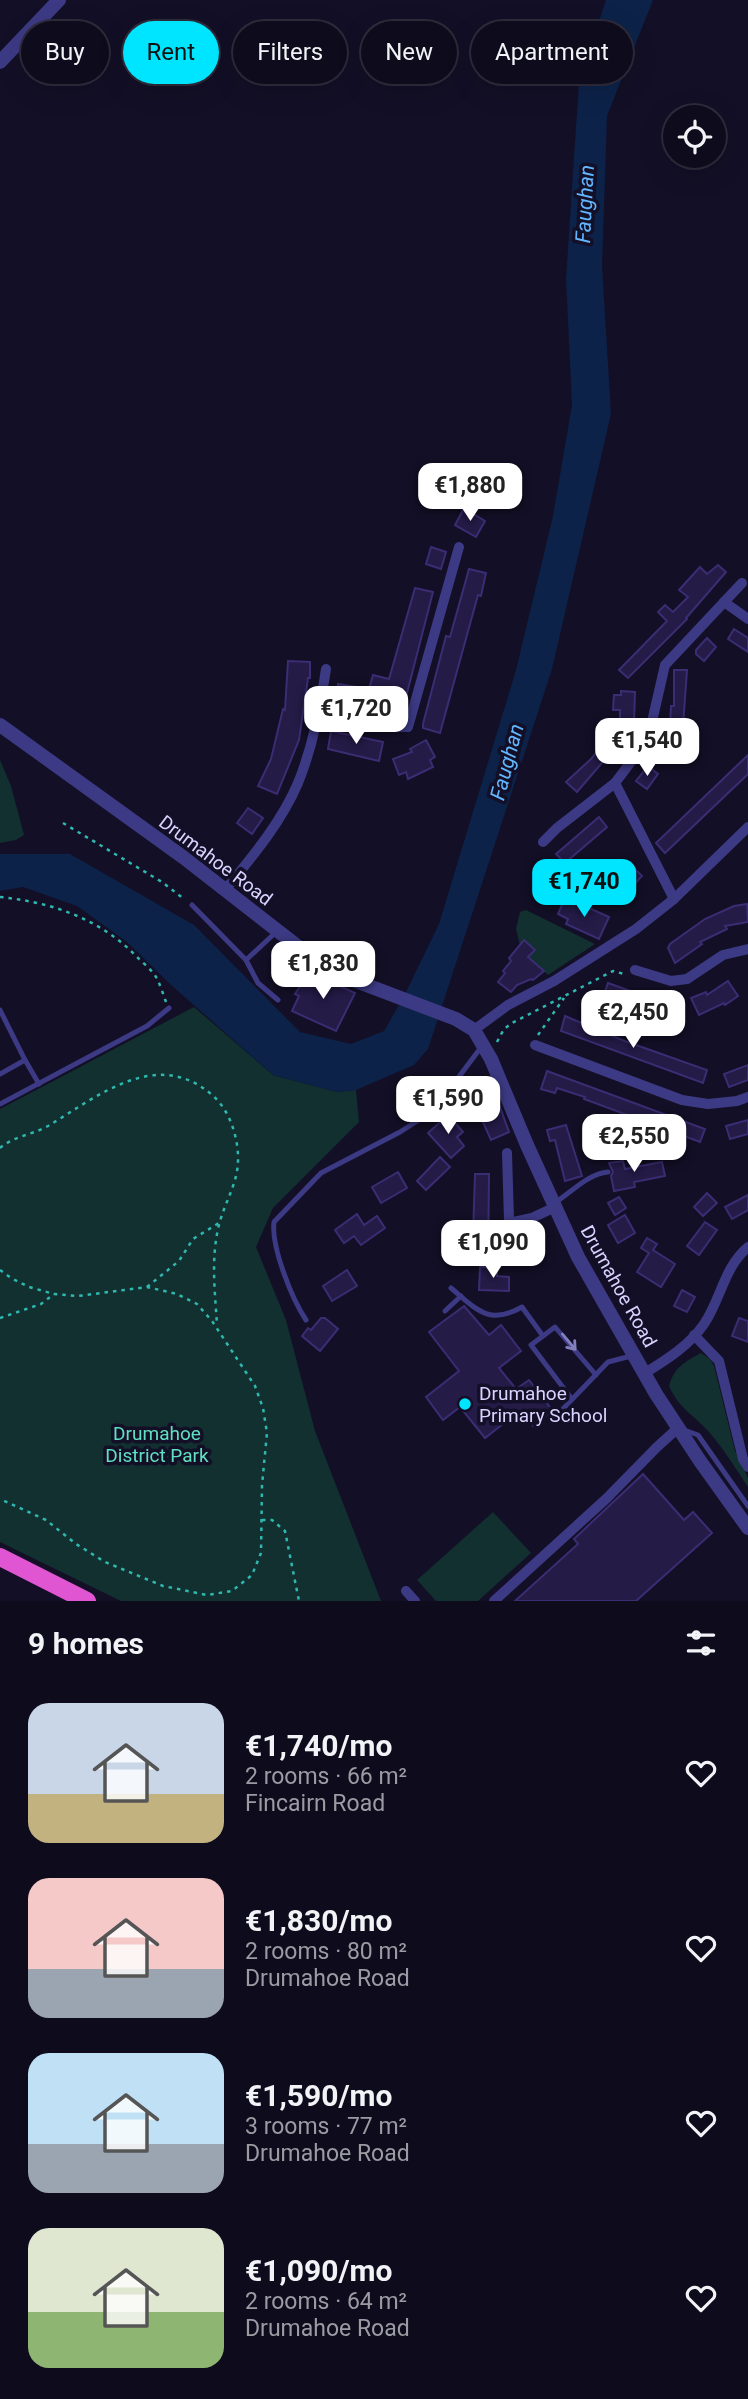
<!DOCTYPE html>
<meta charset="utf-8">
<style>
:root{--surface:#0e0b1c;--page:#1c1929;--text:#f1f3f6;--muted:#9b9ba3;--line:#2e2b3b;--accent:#00e5ff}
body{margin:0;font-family:Roboto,sans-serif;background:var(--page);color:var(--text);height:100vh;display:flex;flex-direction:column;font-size:26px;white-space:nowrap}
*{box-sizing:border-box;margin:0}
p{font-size:23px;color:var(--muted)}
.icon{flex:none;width:38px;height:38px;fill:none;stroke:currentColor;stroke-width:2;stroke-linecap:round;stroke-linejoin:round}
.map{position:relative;height:1601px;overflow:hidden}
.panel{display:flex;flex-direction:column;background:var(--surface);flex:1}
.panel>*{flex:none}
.hud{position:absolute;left:21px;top:21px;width:707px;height:63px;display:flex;gap:14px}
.tools{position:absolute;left:663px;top:105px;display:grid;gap:14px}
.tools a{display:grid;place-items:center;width:63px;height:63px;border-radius:50%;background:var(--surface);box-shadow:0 7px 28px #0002,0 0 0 2px var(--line);font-size:35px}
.price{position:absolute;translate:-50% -60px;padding:0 16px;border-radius:14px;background:#fff;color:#222;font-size:23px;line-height:46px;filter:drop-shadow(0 2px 4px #0008)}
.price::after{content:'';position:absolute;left:50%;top:42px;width:21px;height:16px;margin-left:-10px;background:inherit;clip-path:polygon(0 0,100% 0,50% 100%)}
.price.selected{background:var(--accent);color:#111}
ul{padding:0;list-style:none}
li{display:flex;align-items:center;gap:21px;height:175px;padding:0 28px}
li span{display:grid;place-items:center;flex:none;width:196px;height:140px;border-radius:21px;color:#555}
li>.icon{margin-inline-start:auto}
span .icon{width:84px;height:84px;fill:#fffc;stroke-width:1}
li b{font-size:30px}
h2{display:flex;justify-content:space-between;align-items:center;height:84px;padding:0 28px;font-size:30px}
.chip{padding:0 24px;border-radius:32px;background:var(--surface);box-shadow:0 7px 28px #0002,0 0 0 2px var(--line);font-size:24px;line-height:63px}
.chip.selected{background:var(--accent);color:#111}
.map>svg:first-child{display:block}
.green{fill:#12302f}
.water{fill:#0c2248}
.building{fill:#241b47;stroke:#3b2d73;stroke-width:2}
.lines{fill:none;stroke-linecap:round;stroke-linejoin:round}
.path{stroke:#2fb8b0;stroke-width:2.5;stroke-dasharray:3.5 5;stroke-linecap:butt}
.service{stroke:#3d3a85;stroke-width:5}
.minor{stroke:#3d3a85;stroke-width:10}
.tertiary{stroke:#3d3a85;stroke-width:14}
.trunk{stroke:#e055d1;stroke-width:18}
.oneway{stroke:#837fbc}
.poi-dot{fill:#00e5ff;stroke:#130f26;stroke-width:2.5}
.labels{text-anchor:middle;stroke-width:7;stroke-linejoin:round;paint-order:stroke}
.street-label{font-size:19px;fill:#d9d4ff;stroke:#130f26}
.poi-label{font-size:19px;fill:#d9d4ff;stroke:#130f26;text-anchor:start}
.park-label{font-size:19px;fill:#5fe0c0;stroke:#130f26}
.water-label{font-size:21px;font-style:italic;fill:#62b6ff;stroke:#130f26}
</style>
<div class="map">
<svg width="748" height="1601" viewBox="0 0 748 1601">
<rect width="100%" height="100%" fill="#130f26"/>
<g class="green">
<polygon points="0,760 11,786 24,835 16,840 0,843"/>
<polygon points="526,910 595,944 548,975 528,957 534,949 524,941 520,945 516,929 520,912"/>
<polygon points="194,1007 273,1075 337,1092 356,1090 359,1122 273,1208 256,1247 286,1320 315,1431 381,1601 121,1601 0,1542 0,1109"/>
<path d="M 701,1353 L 710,1359 L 714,1366 L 735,1451 L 748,1478 L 748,1487 C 736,1469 724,1449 709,1432 C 693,1414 680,1410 669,1386 C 674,1368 684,1362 701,1353 Z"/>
<polygon points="493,1512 531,1553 478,1601 436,1601 417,1580"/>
</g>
<polygon class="water" points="606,0 653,0 607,116 602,265 611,414 552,669 428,1049 414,1065 356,1090 337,1092 273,1075 170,984 127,942 77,906 23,887 0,891 0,854 70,854 194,925 300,1032 351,1044 384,1031 404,996 439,924 516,670 553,516 572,405 566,279 579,82"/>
<g class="building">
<polygon points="464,508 485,521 476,537 455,525"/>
<polygon points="431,547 446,552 441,569 426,564"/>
<polygon points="718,565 726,572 686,618 687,619 628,678 619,670 667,621 658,612 665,605 673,612 688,597 679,590 700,567 707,574"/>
<polygon points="469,569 486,573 481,596 478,595 440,733 423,728 423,724 446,636 450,637"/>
<polygon points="415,588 433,592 407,693 403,692 397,717 370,711 371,708 336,703 338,684 369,689 373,675 389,679"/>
<polygon points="734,629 748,638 748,652 728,639"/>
<polygon points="707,638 716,647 704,661 696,654 696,650"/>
<polygon points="288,661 310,662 310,678 308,678 299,740 277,794 258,786 271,759 283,709 285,710"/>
<polygon points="674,670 687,670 683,726 670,725 671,706 674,706"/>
<polygon points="621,691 635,692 634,723 631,722 634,724 621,740 610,735 620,722 620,710 613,710 614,695 621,695"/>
<polygon points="331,731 383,742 379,761 328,749"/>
<polygon points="609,736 619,743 577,792 566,782 591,759"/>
<polygon points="667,738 679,744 671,761 659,756"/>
<polygon points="426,740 435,757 430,760 433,767 408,779 406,772 399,775 393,759 412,752 410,749"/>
<polygon points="748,755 748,774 665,853 656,843"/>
<polygon points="648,766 658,774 647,789 636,781"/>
<polygon points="248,808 263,818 252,834 237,823"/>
<polygon points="599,817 607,827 565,863 556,854"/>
<polygon points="615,864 626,874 633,867 642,876 619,900 610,891 616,884 606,874"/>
<polygon points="564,900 574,905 576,902 609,917 599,939 566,924 568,919 558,914"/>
<polygon points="747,904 748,922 725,926 727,929 700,942 702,944 675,963 668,948 670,944 705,919 734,906"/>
<polygon points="524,940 535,950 528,957 544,971 533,980 531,979 517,985 511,992 498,982 505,973 503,971 511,961 509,958"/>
<polygon points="309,972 355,993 336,1031 292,1011 299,996 295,994"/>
<polygon points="728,981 738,996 725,1005 724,1003 699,1015 691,998 706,992 707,995"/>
<polygon points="608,983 650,998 645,1015 602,1000"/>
<polygon points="674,999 676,1017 660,1019 659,1000"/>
<polygon points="565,1016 622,1040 707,1070 703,1083 561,1031"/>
<polygon points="748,1065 748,1080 729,1087 724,1074"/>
<polygon points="547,1071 705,1129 700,1142 584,1099 585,1097 557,1088 555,1093 541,1089"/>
<polygon points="491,1092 494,1098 496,1096 509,1132 491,1140 473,1100"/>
<polygon points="448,1115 463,1132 457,1137 464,1146 451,1158 428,1133"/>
<polygon points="748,1120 748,1134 730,1139 726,1126"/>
<polygon points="566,1125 582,1176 565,1181 555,1140 550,1141 547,1130"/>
<polygon points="440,1157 450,1167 426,1190 417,1181"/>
<polygon points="623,1161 625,1169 662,1162 665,1176 634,1182 635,1187 614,1191 611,1176 613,1172 609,1163"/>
<polygon points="398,1172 407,1188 381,1203 372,1187"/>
<polygon points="475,1174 489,1174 488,1262 471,1262 471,1259 465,1259 465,1239 472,1239 473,1236"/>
<polygon points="707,1193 717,1203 703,1216 694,1207"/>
<polygon points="748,1195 748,1210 732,1219 725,1207"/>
<polygon points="619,1197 626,1208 615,1215 608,1203"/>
<polygon points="357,1214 364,1225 377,1216 385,1228 361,1245 354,1236 344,1243 335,1230"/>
<polygon points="625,1215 635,1233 618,1243 608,1225"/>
<polygon points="705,1222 717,1230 699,1255 687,1246"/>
<polygon points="647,1238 657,1244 653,1250 675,1264 661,1287 637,1272 649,1253 641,1248"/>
<polygon points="480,1267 497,1267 497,1276 509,1277 509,1291 479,1290"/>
<polygon points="347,1270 357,1286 332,1301 323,1286"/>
<polygon points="682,1290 695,1297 687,1312 674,1306"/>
<polygon points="464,1306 489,1335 501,1325 521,1351 499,1368 516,1389 529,1380 553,1411 533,1426 521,1410 485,1438 460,1407 443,1420 426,1397 459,1371 429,1332"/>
<polygon points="321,1318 325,1318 338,1329 320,1351 302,1336 308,1328 311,1330"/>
<polygon points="739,1318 748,1321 748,1342 732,1336"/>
<polygon points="643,1474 684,1520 693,1512 712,1533 636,1601 515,1601 578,1544 574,1539"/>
</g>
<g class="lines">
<g class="path">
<polyline points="63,823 162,882 184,899"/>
<path d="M 0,897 C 51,902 101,919 137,957 C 143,963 151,969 156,977 C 160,984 163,994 166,1002"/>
<polyline points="538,1035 564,998"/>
<polyline points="497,1042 504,1029 512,1023 613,971 624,974"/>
<path d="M 0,1148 C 14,1136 32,1135 48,1126 C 98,1096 157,1047 212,1095 C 230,1110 239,1139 238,1162 C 237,1186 223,1205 218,1229 C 211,1261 215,1292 217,1325"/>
<polyline points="0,1270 11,1278 29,1287 54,1294 78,1296 147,1287 177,1294 197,1304 212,1321 255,1386 263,1408 267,1433 262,1485 261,1553 252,1575 232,1591 207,1595 163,1586 105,1562 76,1544 46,1520 0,1499"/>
<polyline points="147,1287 179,1261 193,1239 219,1223"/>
<polyline points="0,1318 41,1304 54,1294"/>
<polyline points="262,1520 272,1520 285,1531 299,1601"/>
</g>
<g class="service">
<polyline points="192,905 246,960 258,983 278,1000"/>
<polyline points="246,960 275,933"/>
<polyline points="0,1010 25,1060"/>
<polyline points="0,1074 25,1060 39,1084"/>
<polyline points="0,1104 147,1026 169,1008"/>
<path d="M 556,1202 C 573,1191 588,1174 608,1172"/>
<path d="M 451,1288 C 476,1309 489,1326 522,1307 L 543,1336"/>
<polyline points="445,1311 461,1296"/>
<path d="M 306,1320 C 292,1299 271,1247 274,1222 L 321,1173 L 400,1132 L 422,1118 L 440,1102 L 482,1046"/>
<polyline points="571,1398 531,1345 555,1327 596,1375"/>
<polyline points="559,1413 608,1362 631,1356"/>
<polyline points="684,1430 698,1435 748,1506"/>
</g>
<g class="minor">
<polyline points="724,602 748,619"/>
<polyline points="319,713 388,727 408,727 459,547"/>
<polyline points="615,783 674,899"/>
<polyline points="543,842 557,828 615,783 648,739 665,665 742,583"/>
<path d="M 225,890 C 252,857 281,823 298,783 C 313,746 320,708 326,669"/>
<polyline points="635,970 671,981 687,979 723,955 748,949"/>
<polyline points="474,1030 508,1005 554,981 636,929 674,899 748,827"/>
<polyline points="535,1045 682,1100 708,1104 737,1101 748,1097"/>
<polyline points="507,1153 510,1254"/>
<polyline points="508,1223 532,1218 555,1207"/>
<polyline points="694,1335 719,1361 743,1459 748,1467"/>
<path d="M 645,1373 C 666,1360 690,1345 704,1324 C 721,1299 724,1267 748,1247"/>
<polyline points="406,1591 415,1601"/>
<polyline points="494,1601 607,1498 657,1447 678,1428"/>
</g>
<g class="tertiary">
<polyline points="0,62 59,0"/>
<polyline points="0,725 183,857 305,952 340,975 456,1019 474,1030 491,1059 527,1145 578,1257 656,1394 700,1461 748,1528"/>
</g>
<polyline class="trunk" points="0,1557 87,1601"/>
</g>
<defs><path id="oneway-shaft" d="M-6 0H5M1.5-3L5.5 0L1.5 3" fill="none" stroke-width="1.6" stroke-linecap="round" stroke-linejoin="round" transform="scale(1.75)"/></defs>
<use class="oneway" href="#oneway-shaft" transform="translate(569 1342) rotate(50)"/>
<circle class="poi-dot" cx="465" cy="1404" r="7"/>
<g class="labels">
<g class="street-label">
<text transform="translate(216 860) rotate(37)" y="7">Drumahoe Road</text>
<text transform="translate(619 1286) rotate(61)" y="7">Drumahoe Road</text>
</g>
<g class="poi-label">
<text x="479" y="1400">Drumahoe<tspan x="479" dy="22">Primary School</tspan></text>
</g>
<g class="park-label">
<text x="157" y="1440">Drumahoe<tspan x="157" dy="22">District Park</tspan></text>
</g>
<g class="water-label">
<text transform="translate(585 204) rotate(-87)" y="7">Faughan</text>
<text transform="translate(507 762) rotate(-75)" y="7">Faughan</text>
</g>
</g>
</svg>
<div class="tools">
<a><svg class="icon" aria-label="locate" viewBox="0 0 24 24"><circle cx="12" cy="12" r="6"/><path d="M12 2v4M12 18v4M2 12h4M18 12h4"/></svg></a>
</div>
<b class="price" style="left:470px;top:523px">€1,880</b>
<b class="price" style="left:356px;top:746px">€1,720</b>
<b class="price" style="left:647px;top:778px">€1,540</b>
<b class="price selected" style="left:584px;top:919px">€1,740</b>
<b class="price" style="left:323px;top:1001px">€1,830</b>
<b class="price" style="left:633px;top:1050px">€2,450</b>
<b class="price" style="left:448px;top:1136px">€1,590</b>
<b class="price" style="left:634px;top:1174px">€2,550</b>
<b class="price" style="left:493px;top:1280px">€1,090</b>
<div class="hud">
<a class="chip">Buy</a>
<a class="chip selected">Rent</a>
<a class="chip">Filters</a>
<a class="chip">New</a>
<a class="chip">Apartment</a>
</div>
</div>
<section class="panel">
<h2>9 homes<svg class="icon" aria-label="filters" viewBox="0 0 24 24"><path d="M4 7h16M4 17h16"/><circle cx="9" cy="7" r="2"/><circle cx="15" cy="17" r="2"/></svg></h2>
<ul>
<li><span style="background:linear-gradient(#c9d6e8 65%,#c2b280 0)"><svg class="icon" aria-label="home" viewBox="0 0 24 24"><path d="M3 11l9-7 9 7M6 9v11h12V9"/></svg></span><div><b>€1,740/mo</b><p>2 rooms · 66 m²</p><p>Fincairn Road</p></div><svg class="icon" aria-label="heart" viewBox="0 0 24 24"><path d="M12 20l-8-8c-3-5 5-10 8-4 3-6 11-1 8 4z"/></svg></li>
<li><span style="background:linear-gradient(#f6c9c9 65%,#9aa5b1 0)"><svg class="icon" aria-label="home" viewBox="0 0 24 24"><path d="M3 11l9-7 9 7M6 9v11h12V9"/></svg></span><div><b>€1,830/mo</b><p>2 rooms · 80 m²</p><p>Drumahoe Road</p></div><svg class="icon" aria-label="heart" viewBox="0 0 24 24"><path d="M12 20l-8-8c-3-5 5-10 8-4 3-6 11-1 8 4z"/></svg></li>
<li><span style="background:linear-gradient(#bfe0f5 65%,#9aa5b1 0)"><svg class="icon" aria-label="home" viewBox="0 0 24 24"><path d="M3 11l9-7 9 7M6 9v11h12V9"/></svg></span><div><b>€1,590/mo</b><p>3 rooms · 77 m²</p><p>Drumahoe Road</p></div><svg class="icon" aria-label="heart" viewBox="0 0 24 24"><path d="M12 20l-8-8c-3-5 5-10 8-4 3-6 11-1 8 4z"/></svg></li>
<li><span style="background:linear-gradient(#dfe7d0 60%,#8fb573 0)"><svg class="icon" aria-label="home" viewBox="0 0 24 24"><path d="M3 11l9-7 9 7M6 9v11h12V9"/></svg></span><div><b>€1,090/mo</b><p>2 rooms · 64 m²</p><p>Drumahoe Road</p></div><svg class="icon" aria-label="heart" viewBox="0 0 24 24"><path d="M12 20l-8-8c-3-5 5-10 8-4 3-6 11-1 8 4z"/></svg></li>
</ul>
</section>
